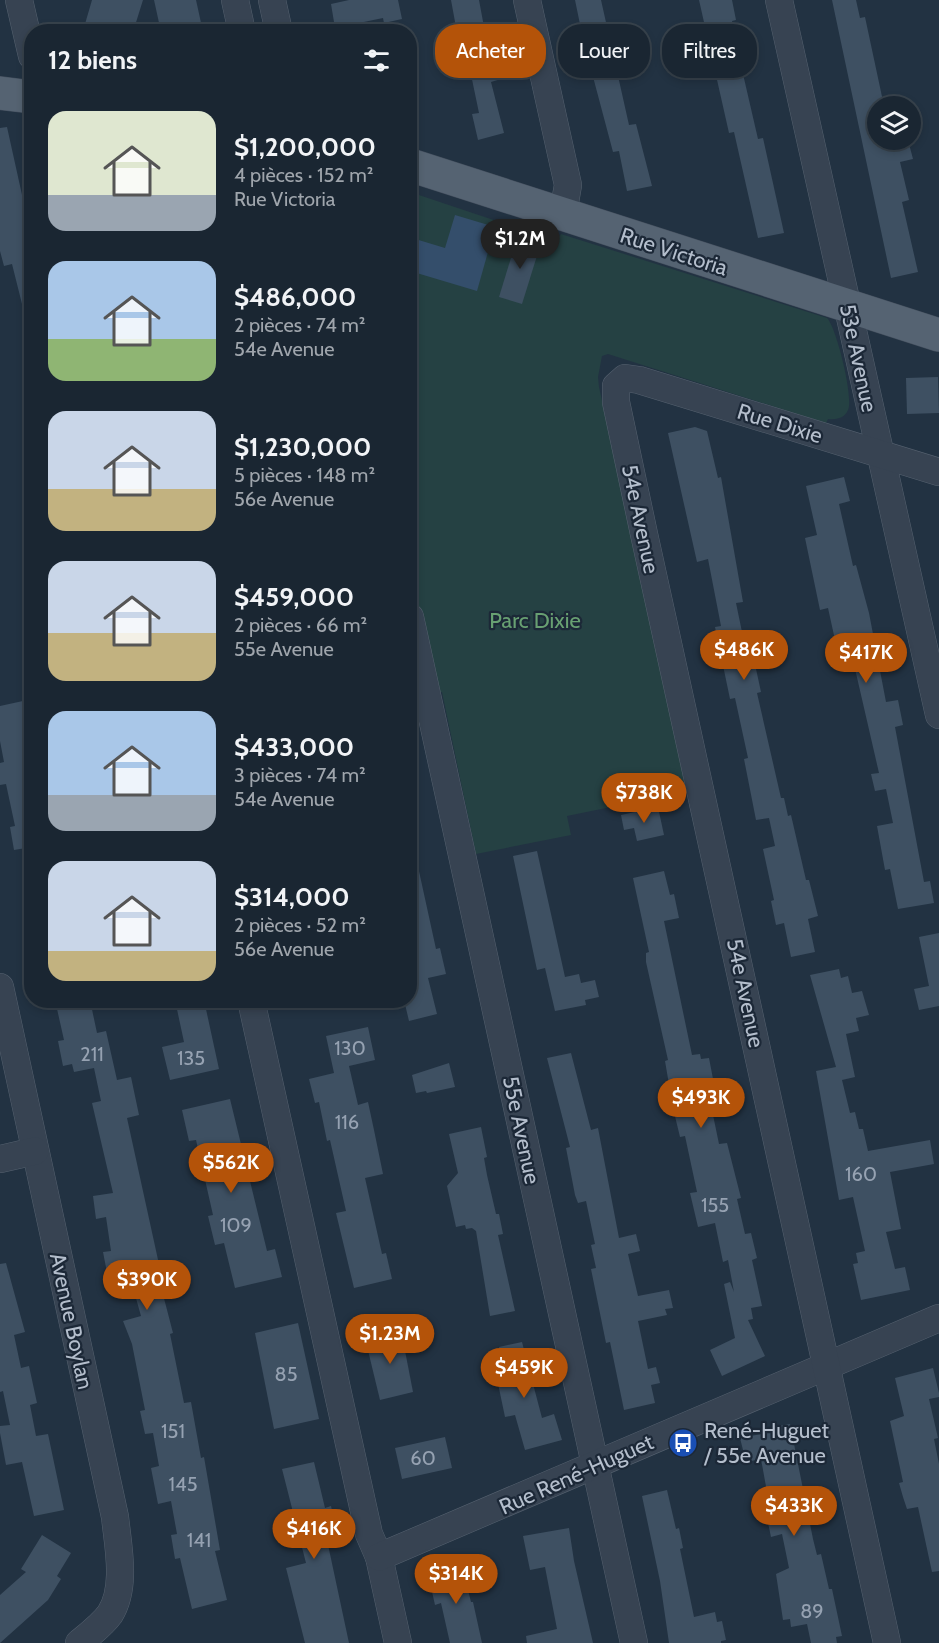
<!DOCTYPE html>
<html lang="fr">
<meta charset="utf-8">
<style>
:root{--surface:#1a2632;--page:#27323e;--text:#f1f3f6;--muted:#9fa5ac;--line:#38434d;--accent:#b45309}
body{margin:0;font-family:Cabin,sans-serif;background:var(--page);color:var(--text);height:100vh;display:flex;flex-direction:column;font-size:22px;white-space:nowrap}
*{box-sizing:border-box;margin:0}
p{font-size:20px;color:var(--muted)}
.icon{flex:none;width:33px;height:33px;fill:none;stroke:currentColor;stroke-width:2;stroke-linecap:round;stroke-linejoin:round}
.map{position:relative;flex:1;overflow:hidden}
.details{position:absolute;left:24px;top:24px;width:393px;height:984px;display:flex;flex-direction:column;background:var(--surface);border-radius:24px;box-shadow:0 3px 9px #0003,0 0 0 2px var(--line)}
.details>*{flex:none}
.hud{position:absolute;left:435px;top:24px;width:414px;height:54px;display:flex;gap:12px}
.fabs{position:absolute;left:867px;top:96px;display:grid;gap:12px}
.fabs a{display:grid;place-items:center;width:54px;height:54px;border-radius:50%;background:var(--surface);box-shadow:0 3px 9px #0003,0 0 0 2px var(--line);font-size:30px}
.price{position:absolute;translate:-50% -51px;padding:0 14px;border-radius:21px;background:var(--accent);color:#fff;font-size:20px;line-height:39px;filter:drop-shadow(0 2px 3px #0008)}
.price::after{content:'';position:absolute;left:50%;top:36px;width:18px;height:14px;margin-left:-9px;background:inherit;clip-path:polygon(0 0,100% 0,50% 100%)}
.price.current{background:#222;color:#fff}
ul{padding:0;list-style:none}
li{display:flex;align-items:center;gap:18px;height:150px;padding:0 24px}
li span{display:grid;place-items:center;flex:none;width:168px;height:120px;border-radius:18px;color:#555}
li>.icon{margin-inline-start:auto}
span .icon{width:72px;height:72px;fill:#fffc;stroke-width:1}
li b{font-size:26px}
h2{display:flex;justify-content:space-between;align-items:center;height:72px;padding:0 24px;font-size:26px}
.tag{padding:0 21px;border-radius:24px;background:var(--surface);box-shadow:0 3px 9px #0003,0 0 0 2px var(--line);font-size:21px;line-height:54px}
.tag.current{background:var(--accent);color:#fff}
.map>svg:first-child{display:block}
.green{fill:#254143}
.water{fill:#344e6b}
.building{fill:#3e5062}
.lines{fill:none;stroke-linecap:round;stroke-linejoin:round}
.minor-casing{stroke:#55616f;stroke-width:28}
.major-casing{stroke:#444f5e;stroke-width:34}
.minor{stroke:#374352;stroke-width:27}
.major{stroke:#556372;stroke-width:33}
.labels{text-anchor:middle;stroke-width:4.5;stroke-linejoin:round;paint-order:stroke}
.number-label{font-size:20px;fill:#96a2b2}
.street-label{font-size:22px;fill:#b4becc;stroke:#1c2837}
.park-label{font-size:22px;fill:#68a072;stroke:#1c2837}
.poi-label{font-size:22px;fill:#b4becc;stroke:#1c2837;text-anchor:start}
</style>
<div class="map">
<svg width="939" height="1643" viewBox="0 0 939 1643">
<rect width="100%" height="100%" fill="#223242"/>
<path class="green" d="M 410,192 L 556,241 L 561,234 L 827,318 C 836,326 854,398 848,410 C 845,418 836,420 828,419 L 826,423 L 608,354 L 602,356 L 598,377 L 599,387 L 689,791 L 567,816 L 571,835 L 476,854 L 442,692 L 435,693 L 410,574 Z"/>
<polygon class="water" points="455,215 495,227 477,291 410,271 412,238 445,248"/>
<g class="building">
<polygon points="92,0 143,0 133,32 109,32 85,24"/>
<polygon points="154,0 196,0 203,32 161,32"/>
<polygon points="349,0 398,0 402,19 384,23 383,18 335,28 331,4"/>
<polygon points="451,0 479,0 490,59 496,57 501,79 491,82 504,133 478,140 472,114 479,113 469,65 457,67 452,47 452,40 458,38"/>
<polygon points="575,0 601,0 629,125 636,124 652,186 627,191 619,151 613,152 592,73 587,74 578,35 582,34"/>
<polygon points="699,0 732,0 736,20 732,21 743,74 758,139 763,138 784,233 758,238 734,132 729,133"/>
<polygon points="832,0 856,0 860,18 865,17 884,106 878,106 878,140 908,140 913,159 900,162 909,200 902,202 918,272 891,278"/>
<polygon points="7,127 28,222 32,222 32,319 26,320 12,264 4,266 0,251 0,128"/>
<polygon points="518,235 541,243 522,304 499,297"/>
<polygon points="938,377 939,413 907,414 906,378"/>
<polygon points="695,427 707,431 718,478 721,477 743,602 736,603 747,656 753,655 761,692 757,693 781,798 784,798 788,816 791,815 806,880 809,880 818,916 808,919 815,952 791,957 784,923 776,925 771,901 774,900 763,849 775,846 769,818 756,820 744,759 748,758 735,698 730,699 715,627 721,626 708,559 697,562 668,433"/>
<polygon points="844,477 850,501 839,504 853,566 856,565 869,613 886,702 898,700 903,725 895,727 924,882 930,881 934,903 898,909 890,869 885,870 877,826 893,823 886,789 875,791 871,774 879,773 850,647 837,649 828,608 820,610 805,538 817,535 806,486"/>
<polygon points="32,699 32,847 14,850 10,827 15,826 6,784 0,785 0,763 4,762 0,741 0,706"/>
<polygon points="658,807 664,835 637,841 634,828 624,830 621,815"/>
<polygon points="537,851 565,977 579,974 581,983 595,980 599,997 585,1000 586,1005 555,1011 545,968 537,970 513,856"/>
<polygon points="410,862 417,862 436,949 440,948 446,974 428,978 437,1014 409,1021 404,1000 410,1000"/>
<polygon points="664,871 670,895 674,894 679,918 664,921 692,1055 700,1054 701,1059 709,1058 714,1084 707,1086 719,1144 727,1143 741,1198 737,1199 745,1234 751,1233 757,1258 752,1260 762,1306 751,1308 753,1319 748,1320 765,1356 722,1376 710,1350 735,1338 724,1284 730,1282 734,1292 728,1260 723,1262 715,1223 698,1227 690,1193 697,1192 685,1136 680,1137 673,1108 665,1061 668,1060 646,962 646,953 649,952 633,878"/>
<polygon points="939,933 939,1006 919,1010 914,989 929,986 919,937"/>
<polygon points="839,969 841,978 848,976 852,993 862,991 869,1015 856,1018 859,1031 846,1034 855,1077 842,1080 850,1113 855,1112 859,1129 863,1129 868,1151 930,1140 934,1164 890,1172 901,1229 886,1232 895,1269 905,1267 910,1290 861,1300 853,1264 858,1263 856,1253 865,1251 853,1197 839,1200 816,1071 836,1067 810,975"/>
<polygon points="55,1000 90,1000 97,1033 106,1031 117,1080 131,1077 139,1115 127,1118 162,1278 159,1279 173,1333 170,1334 184,1403 191,1402 201,1458 204,1457 220,1550 215,1551 227,1600 192,1609 180,1558 175,1559 171,1535 177,1534 171,1501 158,1504 151,1468 159,1466 153,1433 145,1434 140,1411 145,1410 132,1344 123,1321 141,1316 132,1284 110,1288 103,1252 111,1251 106,1217 96,1219 93,1196 113,1193 92,1103 101,1101 94,1068 74,1072 72,1064 63,1066 58,1041 64,1040"/>
<polygon points="175,1000 204,1000 219,1069 170,1080 162,1047 184,1042"/>
<polygon points="368,1027 375,1060 349,1066 358,1105 368,1102 374,1130 383,1174 365,1178 382,1254 386,1253 392,1279 354,1288 336,1213 346,1211 330,1140 327,1141 319,1102 315,1103 309,1079 334,1073 326,1036"/>
<polygon points="571,1053 591,1130 598,1128 619,1238 636,1234 640,1251 628,1254 638,1296 669,1290 673,1308 665,1309 667,1315 638,1321 648,1369 656,1367 660,1383 651,1385 655,1403 624,1410 610,1342 606,1343 591,1269 596,1268 591,1245 595,1244 586,1201 578,1203 575,1195 566,1148 570,1147 547,1058"/>
<polygon points="449,1063 455,1087 427,1093 426,1091 416,1093 412,1075"/>
<polygon points="230,1099 267,1251 275,1249 282,1277 235,1288 224,1243 215,1245 208,1216 213,1215 196,1140 189,1141 182,1110"/>
<polygon points="481,1127 487,1157 484,1158 487,1175 496,1214 499,1214 503,1234 498,1235 515,1311 490,1316 476,1231 472,1228 466,1229 465,1225 456,1227 447,1186 458,1173 449,1134"/>
<polygon points="6,1263 25,1332 14,1335 21,1368 29,1366 37,1403 30,1405 36,1436 48,1434 64,1510 34,1516 22,1462 6,1465 0,1433 0,1426 10,1425 3,1391 0,1392 0,1264"/>
<polygon points="298,1323 319,1419 274,1429 255,1333"/>
<polygon points="401,1330 413,1392 380,1400 365,1338"/>
<polygon points="522,1342 542,1418 554,1414 562,1440 525,1450 515,1415 505,1417 496,1374 504,1373 499,1347"/>
<polygon points="933,1368 939,1393 939,1397 929,1399 938,1438 934,1439 939,1464 939,1571 932,1572 918,1507 907,1509 903,1497 899,1483 903,1482 890,1421 904,1416 895,1378"/>
<polygon points="790,1424 813,1539 817,1555 821,1554 829,1589 832,1589 842,1636 836,1637 837,1643 811,1643 807,1624 791,1627 790,1619 783,1620 776,1574 789,1568 782,1534 771,1537 764,1504 769,1503 761,1459 746,1462 740,1438 767,1433 766,1428"/>
<polygon points="445,1437 452,1468 402,1479 395,1448"/>
<polygon points="314,1462 325,1508 331,1506 338,1537 327,1540 349,1643 305,1643 286,1568 306,1563 282,1469"/>
<polygon points="667,1490 676,1529 679,1528 683,1548 680,1549 694,1617 715,1612 717,1622 722,1621 726,1640 721,1641 721,1643 669,1643 660,1581 642,1496"/>
<polygon points="569,1528 574,1561 593,1643 527,1643 526,1636 557,1629 545,1567 530,1570 523,1536"/>
<polygon points="42,1535 71,1553 57,1576 61,1579 48,1600 0,1643 0,1595 26,1572 21,1569"/>
<polygon points="462,1566 471,1602 473,1602 482,1643 450,1643 441,1603 435,1605 428,1574"/>
</g>
<g class="lines">
<g class="minor-casing">
<g id="minor">
<polyline points="19,0 32,56"/>
<polyline points="235,0 242,32"/>
<polyline points="272,0 279,32"/>
<polyline points="527,0 568,185 563,214"/>
<polyline points="779,0 939,715"/>
<polyline points="410,617 634,1643"/>
<path d="M 0,987 L 115,1517 C 118,1546 127,1587 110,1614 C 102,1625 90,1634 79,1643"/>
<polyline points="251,1000 369,1534 379,1557 398,1643"/>
<polyline points="0,1159 35,1151"/>
<polyline points="379,1557 939,1318"/>
<polyline points="887,1643 644,534 616,402 616,386 625,378 639,380 939,472"/>
</g>
</g>
<g class="major-casing">
<g id="major">
<polyline points="0,93 32,97"/>
<polyline points="410,165 939,335"/>
</g>
</g>
<use href="#minor" class="minor"/>
<use href="#major" class="major"/>
</g>
<defs>
<g id="bus-disc" transform="scale(1.5)"><circle r="9.5" fill="#1a4fb4" stroke="#1c2837"/><path d="M-5-6H5V4H4V6H2V4H-2V6H-4V4H-5ZM-3.5-4V0h7V-4ZM-3.5 1.2v1.5H-2V1.2ZM2 1.2v1.5H3.5V1.2Z" fill="#fff"/></g>
</defs>
<g fill-rule="evenodd">
<use href="#bus-disc" x="683" y="1443"/>
</g>
<g class="labels">
<g class="number-label">
<text x="350" y="1055">130</text>
<text x="92" y="1061">211</text>
<text x="191" y="1065">135</text>
<text x="347" y="1129">116</text>
<text x="861" y="1181">160</text>
<text x="715" y="1212">155</text>
<text x="236" y="1232">109</text>
<text x="286" y="1381">85</text>
<text x="173" y="1438">151</text>
<text x="423" y="1465">60</text>
<text x="183" y="1491">145</text>
<text x="199" y="1547">141</text>
<text x="812" y="1618">89</text>
</g>
<g class="street-label">
<text transform="translate(674 251) rotate(18)" y="8">Rue Victoria</text>
<text transform="translate(859 358) rotate(78)" y="8">53e Avenue</text>
<text transform="translate(780 423) rotate(17)" y="8">Rue Dixie</text>
<text transform="translate(641 519) rotate(78)" y="8">54e Avenue</text>
<text transform="translate(746 993) rotate(78)" y="8">54e Avenue</text>
<text transform="translate(522 1130) rotate(78)" y="8">55e Avenue</text>
<text transform="translate(72 1321) rotate(78)" y="8">Avenue Boylan</text>
<text transform="translate(576 1474) rotate(-24)" y="8">Rue René-Huguet</text>
</g>
<g class="park-label">
<text x="535" y="628">Parc Dixie</text>
</g>
<g class="poi-label">
<text x="704" y="1438">René-Huguet<tspan x="704" dy="25">/ 55e Avenue</tspan></text>
</g>
</g>
</svg>
<div class="fabs">
<a><svg class="icon" aria-label="layers" viewBox="0 0 24 24"><path d="M12 4l9 5-9 5-9-5zM3 14l9 5 9-5"/></svg></a>
</div>
<b class="price current" style="left:520px;top:270px">$1.2M</b>
<b class="price" style="left:744px;top:681px">$486K</b>
<b class="price" style="left:866px;top:684px">$417K</b>
<b class="price" style="left:644px;top:824px">$738K</b>
<b class="price" style="left:701px;top:1129px">$493K</b>
<b class="price" style="left:231px;top:1194px">$562K</b>
<b class="price" style="left:147px;top:1311px">$390K</b>
<b class="price" style="left:390px;top:1365px">$1.23M</b>
<b class="price" style="left:524px;top:1399px">$459K</b>
<b class="price" style="left:794px;top:1537px">$433K</b>
<b class="price" style="left:314px;top:1560px">$416K</b>
<b class="price" style="left:456px;top:1605px">$314K</b>
<div class="hud">
<a class="tag current">Acheter</a>
<a class="tag">Louer</a>
<a class="tag">Filtres</a>
</div>
<section class="details">
<h2>12 biens<svg class="icon" aria-label="filters" viewBox="0 0 24 24"><path d="M4 7h16M4 17h16"/><circle cx="9" cy="7" r="2"/><circle cx="15" cy="17" r="2"/></svg></h2>
<ul>
<li><span style="background:linear-gradient(#dfe7d0 70%,#9aa5b1 0)"><svg class="icon" aria-label="home" viewBox="0 0 24 24"><path d="M3 11l9-7 9 7M6 9v11h12V9"/></svg></span><div><b>$1,200,000</b><p>4 pièces · 152 m²</p><p>Rue Victoria</p></div></li>
<li><span style="background:linear-gradient(#a9c7e8 65%,#8fb573 0)"><svg class="icon" aria-label="home" viewBox="0 0 24 24"><path d="M3 11l9-7 9 7M6 9v11h12V9"/></svg></span><div><b>$486,000</b><p>2 pièces · 74 m²</p><p>54e Avenue</p></div></li>
<li><span style="background:linear-gradient(#c9d6e8 65%,#c2b280 0)"><svg class="icon" aria-label="home" viewBox="0 0 24 24"><path d="M3 11l9-7 9 7M6 9v11h12V9"/></svg></span><div><b>$1,230,000</b><p>5 pièces · 148 m²</p><p>56e Avenue</p></div></li>
<li><span style="background:linear-gradient(#c9d6e8 60%,#c2b280 0)"><svg class="icon" aria-label="home" viewBox="0 0 24 24"><path d="M3 11l9-7 9 7M6 9v11h12V9"/></svg></span><div><b>$459,000</b><p>2 pièces · 66 m²</p><p>55e Avenue</p></div></li>
<li><span style="background:linear-gradient(#a9c7e8 70%,#9aa5b1 0)"><svg class="icon" aria-label="home" viewBox="0 0 24 24"><path d="M3 11l9-7 9 7M6 9v11h12V9"/></svg></span><div><b>$433,000</b><p>3 pièces · 74 m²</p><p>54e Avenue</p></div></li>
<li><span style="background:linear-gradient(#c9d6e8 75%,#c2b280 0)"><svg class="icon" aria-label="home" viewBox="0 0 24 24"><path d="M3 11l9-7 9 7M6 9v11h12V9"/></svg></span><div><b>$314,000</b><p>2 pièces · 52 m²</p><p>56e Avenue</p></div></li>
</ul>
</section>
</div>
